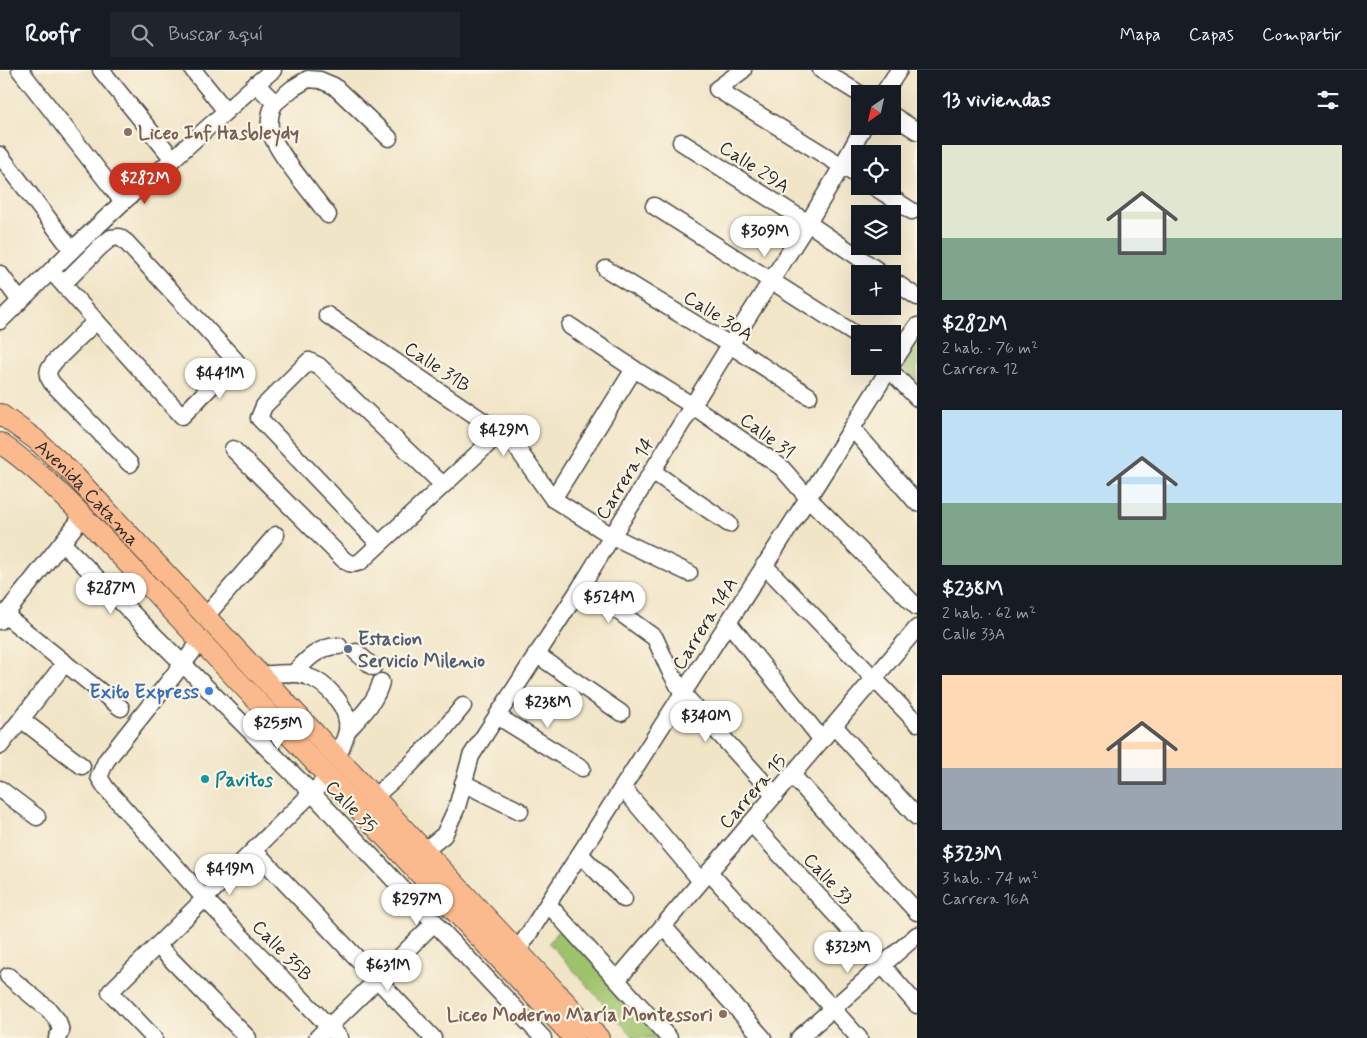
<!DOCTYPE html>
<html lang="es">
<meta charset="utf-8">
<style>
:root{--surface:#171b24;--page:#20242c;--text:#f1f3f6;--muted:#9ea1a6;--line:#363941;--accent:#c8321e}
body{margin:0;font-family:Mynerve,sans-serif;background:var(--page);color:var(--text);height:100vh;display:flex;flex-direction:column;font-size:19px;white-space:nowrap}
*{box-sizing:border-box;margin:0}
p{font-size:16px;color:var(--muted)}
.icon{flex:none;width:28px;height:28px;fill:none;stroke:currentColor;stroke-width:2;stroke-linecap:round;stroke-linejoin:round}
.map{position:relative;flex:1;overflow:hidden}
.side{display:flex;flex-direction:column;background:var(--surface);width:450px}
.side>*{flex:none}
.needle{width:32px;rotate:214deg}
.controls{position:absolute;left:851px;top:15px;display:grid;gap:10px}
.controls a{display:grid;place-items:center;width:50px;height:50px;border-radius:0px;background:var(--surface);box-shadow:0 5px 20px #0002;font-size:25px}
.price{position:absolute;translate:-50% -42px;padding:0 11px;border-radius:18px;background:#fff;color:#222;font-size:16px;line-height:32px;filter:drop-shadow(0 1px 2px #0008)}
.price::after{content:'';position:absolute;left:50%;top:30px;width:15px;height:11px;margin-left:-8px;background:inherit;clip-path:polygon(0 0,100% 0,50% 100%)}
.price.selected{background:var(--accent);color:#fff}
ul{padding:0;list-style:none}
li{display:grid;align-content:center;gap:10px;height:265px;padding:0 25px}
li span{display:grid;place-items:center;height:155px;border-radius:0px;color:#555}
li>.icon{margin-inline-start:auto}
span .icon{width:90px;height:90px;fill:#fffc;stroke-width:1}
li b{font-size:21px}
h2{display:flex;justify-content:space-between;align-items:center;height:60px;padding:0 25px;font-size:21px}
header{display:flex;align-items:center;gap:30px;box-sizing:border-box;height:70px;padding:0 25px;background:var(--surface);border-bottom:1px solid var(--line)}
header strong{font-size:24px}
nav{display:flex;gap:28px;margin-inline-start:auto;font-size:18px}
.search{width:350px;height:45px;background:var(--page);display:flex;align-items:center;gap:12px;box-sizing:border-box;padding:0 18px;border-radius:0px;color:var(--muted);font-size:19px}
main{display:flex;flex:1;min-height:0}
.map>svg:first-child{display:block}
.green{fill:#9fc26c;stroke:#65764c}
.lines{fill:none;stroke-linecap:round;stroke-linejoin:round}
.minor-casing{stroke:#494742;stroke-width:19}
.major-casing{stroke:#494742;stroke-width:22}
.minor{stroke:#fff;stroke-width:16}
.major{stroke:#fbba8d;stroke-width:20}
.education-dot{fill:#8d6e63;stroke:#fcf5e5;stroke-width:2}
.service-dot{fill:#5c6f8a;stroke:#fcf5e5;stroke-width:2}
.shop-dot{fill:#3f7fe0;stroke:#fcf5e5;stroke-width:2}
.culture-dot{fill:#0f9aa8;stroke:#fcf5e5;stroke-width:2}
.labels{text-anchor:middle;stroke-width:4.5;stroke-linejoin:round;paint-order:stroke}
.education-label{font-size:19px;font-weight:bold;fill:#785e54;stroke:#fcf5e5;text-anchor:start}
.street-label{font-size:19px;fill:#2b2b2b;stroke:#fcf5e5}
.service-label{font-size:19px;font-weight:bold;fill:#4e5e75;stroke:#fcf5e5;text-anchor:start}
.shop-label{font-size:19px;font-weight:bold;fill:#366cbe;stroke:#fcf5e5;text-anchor:end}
.culture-label{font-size:19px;font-weight:bold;fill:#0d838f;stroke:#fcf5e5;text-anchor:start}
</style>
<header>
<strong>Roofr</strong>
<div class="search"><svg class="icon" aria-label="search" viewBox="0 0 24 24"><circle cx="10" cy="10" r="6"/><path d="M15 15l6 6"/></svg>Buscar aquí</div>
<nav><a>Mapa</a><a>Capas</a><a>Compartir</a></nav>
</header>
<main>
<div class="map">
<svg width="917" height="968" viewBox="0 0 917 968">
<rect width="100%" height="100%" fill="#fcf5e5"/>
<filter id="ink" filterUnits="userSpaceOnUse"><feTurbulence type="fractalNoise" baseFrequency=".02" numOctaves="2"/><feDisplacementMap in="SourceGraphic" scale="10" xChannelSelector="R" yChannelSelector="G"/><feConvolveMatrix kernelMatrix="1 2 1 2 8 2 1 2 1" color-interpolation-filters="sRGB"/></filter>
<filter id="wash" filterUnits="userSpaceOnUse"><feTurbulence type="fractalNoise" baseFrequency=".0096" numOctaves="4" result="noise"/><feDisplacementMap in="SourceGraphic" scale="20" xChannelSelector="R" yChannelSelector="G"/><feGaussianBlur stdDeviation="1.12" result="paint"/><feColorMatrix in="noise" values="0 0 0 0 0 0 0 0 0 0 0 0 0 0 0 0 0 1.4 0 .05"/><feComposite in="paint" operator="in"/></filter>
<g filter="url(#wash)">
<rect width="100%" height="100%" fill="#f1e5c7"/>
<g class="green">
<polygon points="917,260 917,312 897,291"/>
<polygon points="561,857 663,968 634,968 549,873"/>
</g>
</g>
<g filter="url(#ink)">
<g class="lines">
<g class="minor-casing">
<g id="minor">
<polyline points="20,0 123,132"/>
<polyline points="101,0 173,89"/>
<polyline points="193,0 226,41"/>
<polyline points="743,0 717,19 860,107"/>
<polyline points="821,0 860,24"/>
<path d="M 256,14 L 275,33 C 270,41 269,49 270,59 C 273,79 315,127 328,145"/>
<polyline points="883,24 899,0"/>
<polyline points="275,33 293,18 308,9 320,10 334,16 389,68"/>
<polyline points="892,45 917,61"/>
<polyline points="681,72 808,153 883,204"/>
<polyline points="0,85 72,180"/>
<polyline points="873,116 912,141"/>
<polyline points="654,136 858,266"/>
<polyline points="606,199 730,275 809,326"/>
<polyline points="51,201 182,346 236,291 126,172 119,167 111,168 100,177 63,214"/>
<polyline points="0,204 20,231"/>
<polyline points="892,210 917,227"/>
<polyline points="327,245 498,361 516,377 553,429 612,466 689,503"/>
<polyline points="0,251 72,180 123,132 173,89 256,14 273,0"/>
<polyline points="96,251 55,291 49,299 48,306 52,313 130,394"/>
<polyline points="570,256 634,299 693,336 781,397 808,428 917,537"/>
<polyline points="892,294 917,256"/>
<polyline points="889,299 917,328"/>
<polyline points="852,358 917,433"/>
<path d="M 233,379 L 343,489 C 349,494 352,495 360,492 L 488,374 L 498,361"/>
<polyline points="652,401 729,454"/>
<polyline points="553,429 634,299"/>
<polyline points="62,473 312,723 543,968"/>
<polyline points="379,474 259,348 264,336 309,291 319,296 443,415"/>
<polyline points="764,495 917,653"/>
<polyline points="582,515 655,568 669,599 683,624 775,725"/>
<polyline points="5,545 121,638"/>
<polyline points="206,546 276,465"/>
<polyline points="0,551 83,446"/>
<polyline points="728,552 822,670"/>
<polyline points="200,572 106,691 99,707 106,718 205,829 340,968"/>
<polyline points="356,582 373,597"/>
<polyline points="536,584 621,643"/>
<path d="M 293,604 C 305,591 320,575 339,576"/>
<path d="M 259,605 C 274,604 292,601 306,606 C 326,612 351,638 347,661 C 345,670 340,679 338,687"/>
<polyline points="497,646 582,698"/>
<polyline points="22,650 82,696"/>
<polyline points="834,656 917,747"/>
<path d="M 347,661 C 360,647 376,632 381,612"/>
<polyline points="0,676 65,593"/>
<polyline points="792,705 917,842"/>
<polyline points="463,713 520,741"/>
<polyline points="623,718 701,811"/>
<polyline points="0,719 37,747"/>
<polyline points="374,727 409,696 441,663 463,636"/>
<polyline points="751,753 882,895 917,935"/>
<polyline points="254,780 433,968"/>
<polyline points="424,781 444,765 457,737 471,686 582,515 730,275 808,153 842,96 864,56"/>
<polyline points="580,784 624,829"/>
<polyline points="709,802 859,968"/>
<polyline points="548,834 669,968"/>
<polyline points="663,856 763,968"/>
<polyline points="158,876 248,968"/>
<polyline points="517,882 808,428 891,296"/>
<polyline points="8,906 49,940 58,951 61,961 57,968"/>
<polyline points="617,910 917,558"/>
<polyline points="154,968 110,922 328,707"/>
<polyline points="317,968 378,909 435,852"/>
<polyline points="799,968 917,865"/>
</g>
</g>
<g class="major-casing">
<g id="major">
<path id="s1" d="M 0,344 L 35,369 L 72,403 L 599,968"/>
<path d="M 0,373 C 31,394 57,419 83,446 L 574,968"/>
</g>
</g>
<use href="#minor" class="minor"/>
<use href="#major" class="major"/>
</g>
</g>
<g class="education-dot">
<circle cx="128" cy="62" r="5"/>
<circle cx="723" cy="944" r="5"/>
</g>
<circle class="service-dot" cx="348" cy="579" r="5"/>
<circle class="shop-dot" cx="209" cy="621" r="5"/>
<circle class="culture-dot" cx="205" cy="709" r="5"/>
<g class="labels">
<g class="education-label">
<text x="138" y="69">Liceo Inf Hasbleydy</text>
<text x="713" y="951" text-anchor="end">Liceo Moderno María Montessori</text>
</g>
<g class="street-label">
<text transform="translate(755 96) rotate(33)" y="7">Calle 29A</text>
<text transform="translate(719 245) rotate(32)" y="7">Calle 30A</text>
<text transform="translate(438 296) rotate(34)" y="7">Calle 31B</text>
<text transform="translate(768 365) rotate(37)" y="7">Calle 31</text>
<text transform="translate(624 408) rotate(-58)" y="7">Carrera 14</text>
<text dy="7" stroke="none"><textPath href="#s1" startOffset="118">Avenida Catama</textPath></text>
<text transform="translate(704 553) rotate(-58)" y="7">Carrera 14A</text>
<text transform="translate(752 721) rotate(-49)" y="7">Carrera 15</text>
<text transform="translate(352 736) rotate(46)" y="7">Calle 35</text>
<text transform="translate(829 808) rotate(47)" y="7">Calle 33</text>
<text transform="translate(283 880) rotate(46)" y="7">Calle 35B</text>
</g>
<g class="service-label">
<text x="358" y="575">Estacion<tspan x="358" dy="22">Servicio Milenio</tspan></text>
</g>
<g class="shop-label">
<text x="199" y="628">Exito Express</text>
</g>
<g class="culture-label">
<text x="215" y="716">Pavitos</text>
</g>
</g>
</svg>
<div class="controls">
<a><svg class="needle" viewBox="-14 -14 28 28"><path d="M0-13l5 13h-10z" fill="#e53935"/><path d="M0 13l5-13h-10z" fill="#9ea1a6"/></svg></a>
<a><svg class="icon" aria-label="locate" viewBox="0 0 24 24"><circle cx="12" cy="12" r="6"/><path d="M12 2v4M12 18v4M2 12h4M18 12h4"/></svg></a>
<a><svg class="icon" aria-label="layers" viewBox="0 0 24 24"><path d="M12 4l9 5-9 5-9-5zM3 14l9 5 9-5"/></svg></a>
<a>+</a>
<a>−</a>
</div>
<b class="price selected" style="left:145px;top:135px">$282M</b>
<b class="price" style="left:765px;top:188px">$309M</b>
<b class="price" style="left:220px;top:330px">$441M</b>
<b class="price" style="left:504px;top:387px">$429M</b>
<b class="price" style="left:111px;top:545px">$287M</b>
<b class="price" style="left:609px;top:554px">$524M</b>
<b class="price" style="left:548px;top:659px">$238M</b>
<b class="price" style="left:706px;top:673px">$340M</b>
<b class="price" style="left:278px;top:680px">$255M</b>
<b class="price" style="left:230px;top:826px">$419M</b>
<b class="price" style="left:417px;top:856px">$297M</b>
<b class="price" style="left:848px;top:904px">$323M</b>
<b class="price" style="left:388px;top:922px">$631M</b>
</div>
<section class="side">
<h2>13 viviendas<svg class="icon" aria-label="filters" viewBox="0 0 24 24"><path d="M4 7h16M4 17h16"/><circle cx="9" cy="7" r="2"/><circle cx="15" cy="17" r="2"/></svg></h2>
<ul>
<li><span style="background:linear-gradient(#dfe7d0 60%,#7fa58c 0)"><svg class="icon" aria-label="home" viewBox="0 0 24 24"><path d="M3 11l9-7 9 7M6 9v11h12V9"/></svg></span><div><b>$282M</b><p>2 hab. · 76 m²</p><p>Carrera 12</p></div></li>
<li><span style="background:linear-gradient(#bfe0f5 60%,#7fa58c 0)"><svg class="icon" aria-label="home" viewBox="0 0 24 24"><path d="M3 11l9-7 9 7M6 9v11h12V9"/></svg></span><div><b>$238M</b><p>2 hab. · 62 m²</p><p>Calle 33A</p></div></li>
<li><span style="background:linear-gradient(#ffd9b3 60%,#9aa5b1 0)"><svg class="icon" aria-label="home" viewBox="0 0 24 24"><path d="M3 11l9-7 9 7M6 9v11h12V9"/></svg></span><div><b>$323M</b><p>3 hab. · 74 m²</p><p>Carrera 16A</p></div></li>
</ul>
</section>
</main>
